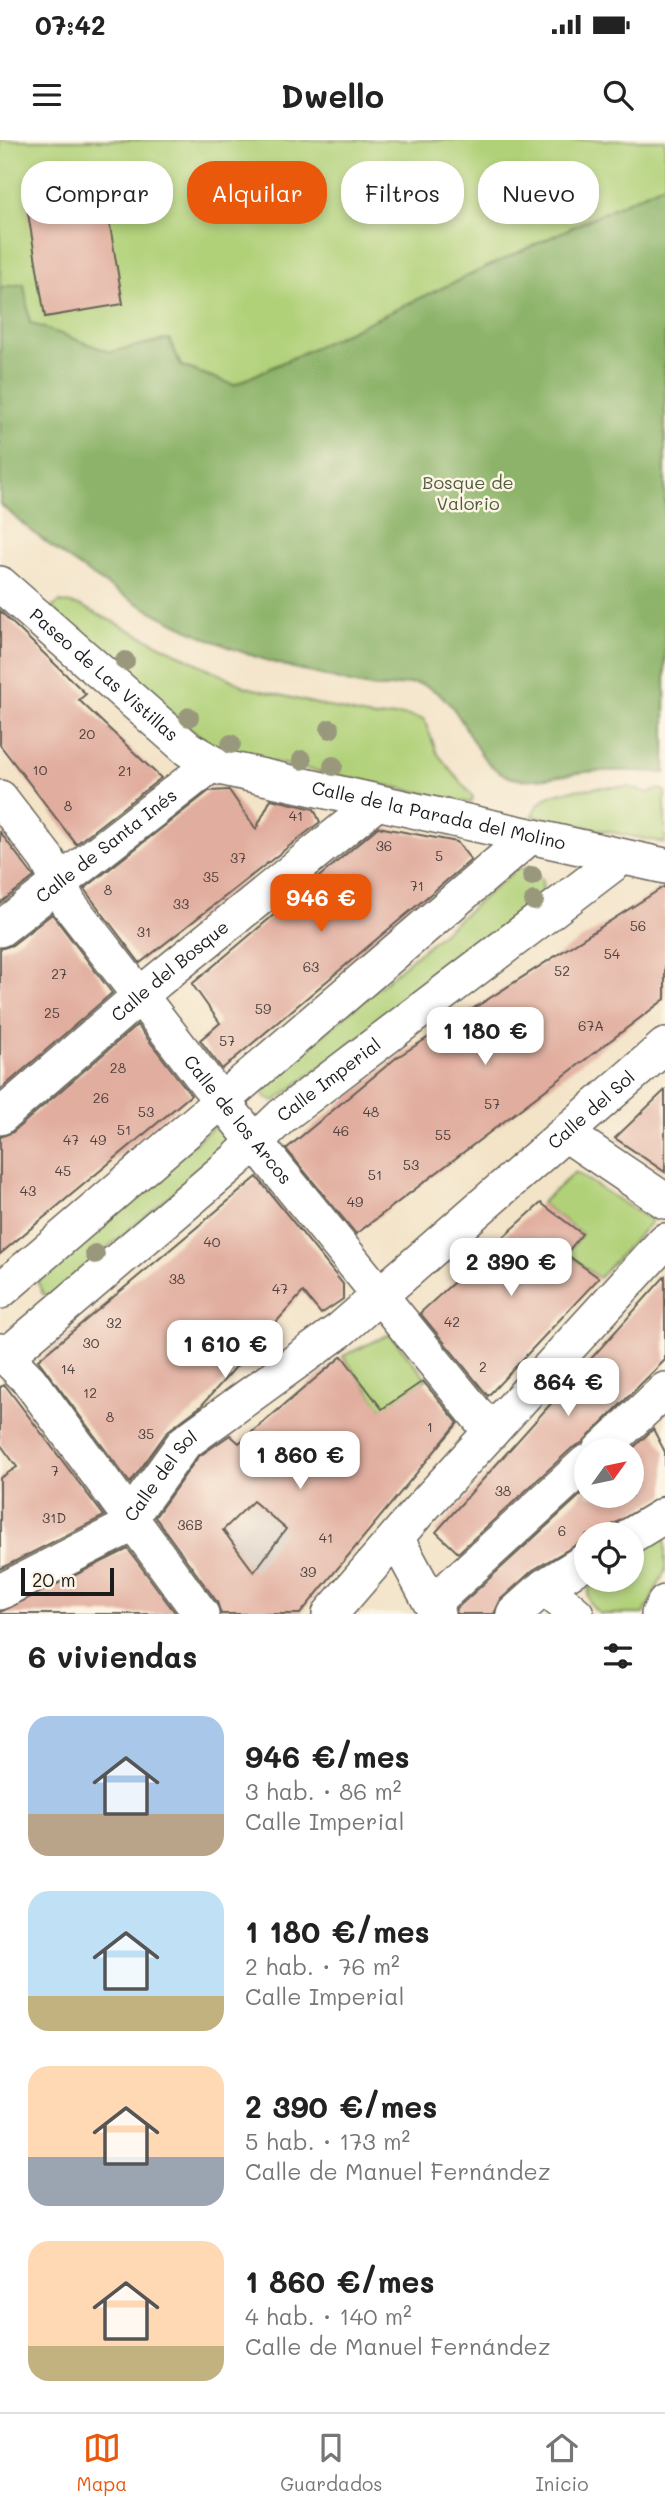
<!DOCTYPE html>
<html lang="es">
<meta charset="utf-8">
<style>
:root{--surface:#fff;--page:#f6f6f6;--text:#222;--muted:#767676;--line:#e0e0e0;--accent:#ea580c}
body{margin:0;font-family:Mali,sans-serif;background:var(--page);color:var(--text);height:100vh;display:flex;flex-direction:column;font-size:26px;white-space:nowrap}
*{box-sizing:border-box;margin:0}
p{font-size:23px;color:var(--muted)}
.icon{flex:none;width:38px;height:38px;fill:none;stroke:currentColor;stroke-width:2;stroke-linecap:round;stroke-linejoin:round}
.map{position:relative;height:1474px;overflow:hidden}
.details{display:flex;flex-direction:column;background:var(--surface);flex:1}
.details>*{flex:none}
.banner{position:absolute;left:21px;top:21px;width:623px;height:63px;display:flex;gap:14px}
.needle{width:46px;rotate:57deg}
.fabs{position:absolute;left:574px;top:1298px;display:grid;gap:14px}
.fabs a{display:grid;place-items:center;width:70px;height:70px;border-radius:50%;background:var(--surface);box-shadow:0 4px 10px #0003;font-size:35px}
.scale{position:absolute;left:21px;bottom:18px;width:93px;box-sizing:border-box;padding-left:7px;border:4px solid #1c1c1c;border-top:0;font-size:19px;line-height:24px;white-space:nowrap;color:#1c1c1c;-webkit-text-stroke:5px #fcf5e5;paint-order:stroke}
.price{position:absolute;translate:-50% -60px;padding:0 16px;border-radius:14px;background:#fff;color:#222;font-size:23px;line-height:46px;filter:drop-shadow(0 2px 4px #0008)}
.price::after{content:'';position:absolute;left:50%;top:42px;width:21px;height:16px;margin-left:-10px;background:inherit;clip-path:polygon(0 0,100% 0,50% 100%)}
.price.current{background:var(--accent);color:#fff}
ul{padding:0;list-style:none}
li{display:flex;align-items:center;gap:21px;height:175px;padding:0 28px}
li span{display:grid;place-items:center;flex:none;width:196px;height:140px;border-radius:21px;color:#555}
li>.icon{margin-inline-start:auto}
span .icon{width:84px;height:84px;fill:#fffc;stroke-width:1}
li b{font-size:30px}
h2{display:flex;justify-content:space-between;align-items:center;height:84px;padding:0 28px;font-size:30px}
.tag{padding:0 24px;border-radius:28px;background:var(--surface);box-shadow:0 4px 10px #0003;font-size:24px;line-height:63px}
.tag.current{background:var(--accent);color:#fff}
.status{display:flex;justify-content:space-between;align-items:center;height:49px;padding:0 35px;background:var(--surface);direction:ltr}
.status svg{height:19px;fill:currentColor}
header{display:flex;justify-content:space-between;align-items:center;height:91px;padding:0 28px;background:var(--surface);font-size:32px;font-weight:700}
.dock{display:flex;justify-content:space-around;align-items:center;height:98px;border-top:2px solid var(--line);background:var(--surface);font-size:19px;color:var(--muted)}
.dock a{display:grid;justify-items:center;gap:4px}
.dock .current{color:var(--accent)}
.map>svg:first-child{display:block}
.industrial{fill:#cec1ba}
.green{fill:#b1d179;stroke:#66764a;stroke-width:2}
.forest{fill:#8cb369;stroke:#546842;stroke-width:2}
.building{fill:#e1ad9f;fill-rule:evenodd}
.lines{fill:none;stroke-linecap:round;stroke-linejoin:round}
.street-casing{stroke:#676258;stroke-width:38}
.street{stroke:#fff;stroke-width:35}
.tree{fill:#99987b}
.labels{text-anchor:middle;stroke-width:5;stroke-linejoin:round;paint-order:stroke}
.number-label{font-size:14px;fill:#4d403d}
.park-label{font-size:18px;fill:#505b3d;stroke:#fcf5e5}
.street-label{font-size:18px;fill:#1c1c1c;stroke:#fcf5e5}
</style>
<div class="status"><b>07:42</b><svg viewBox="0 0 49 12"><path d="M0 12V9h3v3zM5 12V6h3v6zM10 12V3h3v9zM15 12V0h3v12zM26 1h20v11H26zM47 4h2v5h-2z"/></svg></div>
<header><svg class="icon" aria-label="menu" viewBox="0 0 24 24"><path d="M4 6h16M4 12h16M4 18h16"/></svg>Dwello<svg class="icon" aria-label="search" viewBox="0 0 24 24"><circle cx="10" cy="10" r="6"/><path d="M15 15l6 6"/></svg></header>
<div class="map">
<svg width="665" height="1474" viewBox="0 0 665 1474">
<rect width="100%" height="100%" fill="#fcf5e5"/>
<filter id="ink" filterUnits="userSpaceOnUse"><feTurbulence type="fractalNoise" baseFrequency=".0143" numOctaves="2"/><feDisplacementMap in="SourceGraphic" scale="14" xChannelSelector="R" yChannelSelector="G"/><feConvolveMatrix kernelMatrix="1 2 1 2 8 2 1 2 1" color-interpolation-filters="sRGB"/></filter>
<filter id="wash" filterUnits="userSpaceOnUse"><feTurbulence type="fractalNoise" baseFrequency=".00686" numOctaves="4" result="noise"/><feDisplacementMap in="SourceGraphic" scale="28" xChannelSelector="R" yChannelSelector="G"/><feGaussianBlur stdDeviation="1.57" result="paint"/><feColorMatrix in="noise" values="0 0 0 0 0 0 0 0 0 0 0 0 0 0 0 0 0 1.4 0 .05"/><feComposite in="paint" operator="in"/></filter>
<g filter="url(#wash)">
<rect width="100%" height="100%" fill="#f3e3c7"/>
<polygon class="industrial" points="253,1361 286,1389 244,1445 223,1390"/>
<g class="green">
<polygon points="0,0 665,0 665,44 234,245 181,226 169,199 110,212 30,183 23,144 0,148"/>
<polygon points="60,462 81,466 246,547 375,578 404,575 424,579 437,613 473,657 471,663 239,615 215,606 192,590 51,468"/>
<path d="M 599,647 L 628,647 L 648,653 L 659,649 L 665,651 L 665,703 L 532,676 C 543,647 573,652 599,647 Z"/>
<polygon points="526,728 542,739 543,759 275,961 265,958 262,947 517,729"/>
<polygon points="213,987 221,987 231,997 231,1004 49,1157 43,1154 37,1141"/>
<polygon points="575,1032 652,1081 599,1138 567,1114 582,1094 541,1063"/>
<polygon points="390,1194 427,1239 382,1270 343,1216"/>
<path d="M 665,1397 L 665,1431 L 644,1474 L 600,1474 C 588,1464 584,1454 594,1440 L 632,1440 L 632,1417 Z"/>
</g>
<path class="forest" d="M 665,44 L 665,633 C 638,630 612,630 586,632 C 565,634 525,645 507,636 C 465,617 470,564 423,545 C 411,540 394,548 381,548 C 358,547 331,537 309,532 C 194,505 87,442 0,364 L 0,148 L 24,144 L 30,183 L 110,212 L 169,199 L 181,226 L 234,245 Z"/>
<g id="blocks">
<g class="building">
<polygon points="104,49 123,164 45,177 26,61"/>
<polygon points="0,471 86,554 79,560 161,638 76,704 0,605"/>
<polygon points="229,650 256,689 271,659 314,669 320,682 140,823 84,749 209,651"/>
<polygon points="378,687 457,702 471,720 222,929 200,900 220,883 192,844"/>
<polygon points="0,692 34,737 0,763"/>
<polygon points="665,746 665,859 356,1094 286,1009 396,918"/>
<polygon points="52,774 112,853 0,950 0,809 12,805"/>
<polygon points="137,885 191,955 0,1114 0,997 13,992"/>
<polygon points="665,950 665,1032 615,998"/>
<polygon points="257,1037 343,1144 343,1159 321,1174 303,1152 201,1266 168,1291 130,1343 38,1220"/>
<polygon points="541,1063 582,1094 566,1114 599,1138 488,1256 420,1173"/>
<polygon points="665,1136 665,1220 582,1303 572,1308 458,1413 436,1392"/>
<path d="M 342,1216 L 382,1269 L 423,1241 L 458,1283 L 300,1474 L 221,1474 L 217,1462 L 155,1377 L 198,1317 L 230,1295 L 239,1303 ZM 253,1361 L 286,1389 L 254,1432 L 223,1390 Z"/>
<polygon points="5,1245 104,1376 0,1429 0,1338 17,1327 0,1304 0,1247"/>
<polygon points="653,1289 665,1312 665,1354 595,1395 586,1395 586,1399 533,1430 501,1459 494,1474 457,1474 456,1469 586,1350 586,1356 632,1356 630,1311"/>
<polygon points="128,1409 176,1474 0,1474 0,1472"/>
</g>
</g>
</g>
<g filter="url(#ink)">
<use href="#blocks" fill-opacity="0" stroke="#676258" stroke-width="2"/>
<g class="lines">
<g class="street-casing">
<g id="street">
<path id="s1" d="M 0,444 L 188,609 L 219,627 L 665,726"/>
<path id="s2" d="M 0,658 L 47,719 L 69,764 L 208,944 L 491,1292"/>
<path id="s3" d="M 0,789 L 212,624"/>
<path id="s4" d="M 0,977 L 157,841 L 376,663"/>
<polyline points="566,994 665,1061"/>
<polyline points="0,1151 529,697"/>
<polyline points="0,1211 29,1240 201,1474"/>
<path id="s5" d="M 6,1216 L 236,1020 L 282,976 L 622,717"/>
<polyline points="600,1311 665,1250"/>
<polyline points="632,1395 665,1375"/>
<polyline points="396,1398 437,1474"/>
<polyline points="544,1447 576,1474"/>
<path id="s6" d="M 0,1452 L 121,1390 L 184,1303 L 340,1190 L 665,906"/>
<polyline points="432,1464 586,1323"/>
<polyline points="330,1474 417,1373 665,1101"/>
<polyline points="514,1474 544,1447 586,1421"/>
<polyline points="659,1474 665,1463"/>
</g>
</g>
<use href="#street" class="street"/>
</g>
<g class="tree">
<circle cx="125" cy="521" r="10"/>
<circle cx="189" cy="577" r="10"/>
<circle cx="330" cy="589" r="10"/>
<circle cx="231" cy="604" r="10"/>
<circle cx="302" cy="620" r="10"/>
<circle cx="333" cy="626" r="10"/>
<circle cx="532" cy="736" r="10"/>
<circle cx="534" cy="761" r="10"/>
<circle cx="95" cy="1114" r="10"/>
</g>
</g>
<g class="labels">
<g class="number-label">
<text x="87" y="599">20</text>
<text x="40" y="635">10</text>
<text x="125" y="636">21</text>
<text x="68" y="671">8</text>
<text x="296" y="681">41</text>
<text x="384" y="711">36</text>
<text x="439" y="721">5</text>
<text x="238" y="723">37</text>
<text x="211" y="742">35</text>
<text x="417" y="751">71</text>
<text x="108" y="755">8</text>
<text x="181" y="769">33</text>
<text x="638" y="791">56</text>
<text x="144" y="797">31</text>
<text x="612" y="819">54</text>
<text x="311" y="832">63</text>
<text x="562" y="836">52</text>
<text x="59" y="839">27</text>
<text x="263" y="874">59</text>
<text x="52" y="878">25</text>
<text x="591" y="891">67A</text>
<text x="227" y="906">57</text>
<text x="118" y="933">28</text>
<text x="101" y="963">26</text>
<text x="492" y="969">57</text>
<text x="146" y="977">53</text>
<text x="371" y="977">48</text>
<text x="124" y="995">51</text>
<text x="341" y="996">46</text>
<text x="443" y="1000">55</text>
<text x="71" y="1005">47</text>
<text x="98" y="1005">49</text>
<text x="411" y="1030">53</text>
<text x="63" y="1036">45</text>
<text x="375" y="1040">51</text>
<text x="28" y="1056">43</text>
<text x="355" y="1067">49</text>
<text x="212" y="1107">40</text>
<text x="177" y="1144">38</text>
<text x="280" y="1154">47</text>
<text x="452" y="1187">42</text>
<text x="114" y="1188">32</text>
<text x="91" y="1208">30</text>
<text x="483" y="1232">2</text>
<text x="68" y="1234">14</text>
<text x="90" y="1258">12</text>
<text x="110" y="1282">8</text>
<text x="430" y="1292">1</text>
<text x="146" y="1299">35</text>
<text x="55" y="1336">7</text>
<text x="503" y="1356">38</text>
<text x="54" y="1383">31D</text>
<text x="190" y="1390">36B</text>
<text x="562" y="1396">6</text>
<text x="326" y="1403">41</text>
<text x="308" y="1437">39</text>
</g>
<g class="park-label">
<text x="468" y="349">Bosque de<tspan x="468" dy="21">Valorio</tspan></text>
</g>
<g class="street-label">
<text dy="6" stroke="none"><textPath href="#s1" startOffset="138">Paseo de Las Vistillas</textPath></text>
<text dy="6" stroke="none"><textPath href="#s1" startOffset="511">Calle de la Parada del Molino</textPath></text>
<text dy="6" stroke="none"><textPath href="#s3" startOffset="135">Calle de Santa Inés</textPath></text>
<text dy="6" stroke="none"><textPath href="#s4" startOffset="224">Calle del Bosque</textPath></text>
<text dy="6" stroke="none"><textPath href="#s5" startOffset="425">Calle Imperial</textPath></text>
<text dy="6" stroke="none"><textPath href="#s6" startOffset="770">Calle del Sol</textPath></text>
<text dy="6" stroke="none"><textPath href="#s2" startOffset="401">Calle de los Arcos</textPath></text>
<text dy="6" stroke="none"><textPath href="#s6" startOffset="203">Calle del Sol</textPath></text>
</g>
</g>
</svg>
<div class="fabs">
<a><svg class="needle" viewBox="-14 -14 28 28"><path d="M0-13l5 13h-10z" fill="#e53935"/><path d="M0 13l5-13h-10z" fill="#767676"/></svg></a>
<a><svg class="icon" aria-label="locate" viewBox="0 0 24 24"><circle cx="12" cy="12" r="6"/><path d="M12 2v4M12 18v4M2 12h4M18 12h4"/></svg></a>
</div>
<div class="scale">20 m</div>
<b class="price current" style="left:321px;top:794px">946 €</b>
<b class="price" style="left:485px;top:927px">1 180 €</b>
<b class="price" style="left:511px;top:1158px">2 390 €</b>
<b class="price" style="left:225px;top:1240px">1 610 €</b>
<b class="price" style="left:568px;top:1278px">864 €</b>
<b class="price" style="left:300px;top:1351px">1 860 €</b>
<div class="banner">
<a class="tag">Comprar</a>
<a class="tag current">Alquilar</a>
<a class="tag">Filtros</a>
<a class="tag">Nuevo</a>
</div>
</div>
<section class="details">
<h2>6 viviendas<svg class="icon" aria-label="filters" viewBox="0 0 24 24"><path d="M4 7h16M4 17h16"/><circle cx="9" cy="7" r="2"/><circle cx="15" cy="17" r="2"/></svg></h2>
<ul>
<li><span style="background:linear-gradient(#a9c7e8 70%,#b9a48a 0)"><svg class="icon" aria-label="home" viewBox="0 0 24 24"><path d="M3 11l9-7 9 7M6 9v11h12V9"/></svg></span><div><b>946 €/mes</b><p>3 hab. · 86 m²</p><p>Calle Imperial</p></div></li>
<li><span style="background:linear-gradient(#bfe0f5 75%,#c2b280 0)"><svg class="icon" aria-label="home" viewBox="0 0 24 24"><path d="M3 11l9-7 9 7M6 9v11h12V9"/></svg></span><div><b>1 180 €/mes</b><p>2 hab. · 76 m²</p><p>Calle Imperial</p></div></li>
<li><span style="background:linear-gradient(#ffd9b3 65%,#9aa5b1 0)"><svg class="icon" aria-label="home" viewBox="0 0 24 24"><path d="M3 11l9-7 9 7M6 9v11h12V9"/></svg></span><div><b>2 390 €/mes</b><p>5 hab. · 173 m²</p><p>Calle de Manuel Fernández</p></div></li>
<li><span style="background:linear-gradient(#ffd9b3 75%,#c2b280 0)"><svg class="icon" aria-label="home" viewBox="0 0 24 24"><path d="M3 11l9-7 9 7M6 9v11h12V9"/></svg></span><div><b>1 860 €/mes</b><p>4 hab. · 140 m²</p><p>Calle de Manuel Fernández</p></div></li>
</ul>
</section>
<nav class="dock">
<a class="current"><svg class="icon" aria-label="map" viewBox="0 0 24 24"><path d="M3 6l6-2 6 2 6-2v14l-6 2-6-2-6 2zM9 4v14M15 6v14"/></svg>Mapa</a>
<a><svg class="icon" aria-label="saved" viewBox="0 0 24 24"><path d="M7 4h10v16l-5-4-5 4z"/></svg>Guardados</a>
<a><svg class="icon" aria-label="home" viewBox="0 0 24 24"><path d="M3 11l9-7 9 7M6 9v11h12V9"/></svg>Inicio</a>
</nav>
